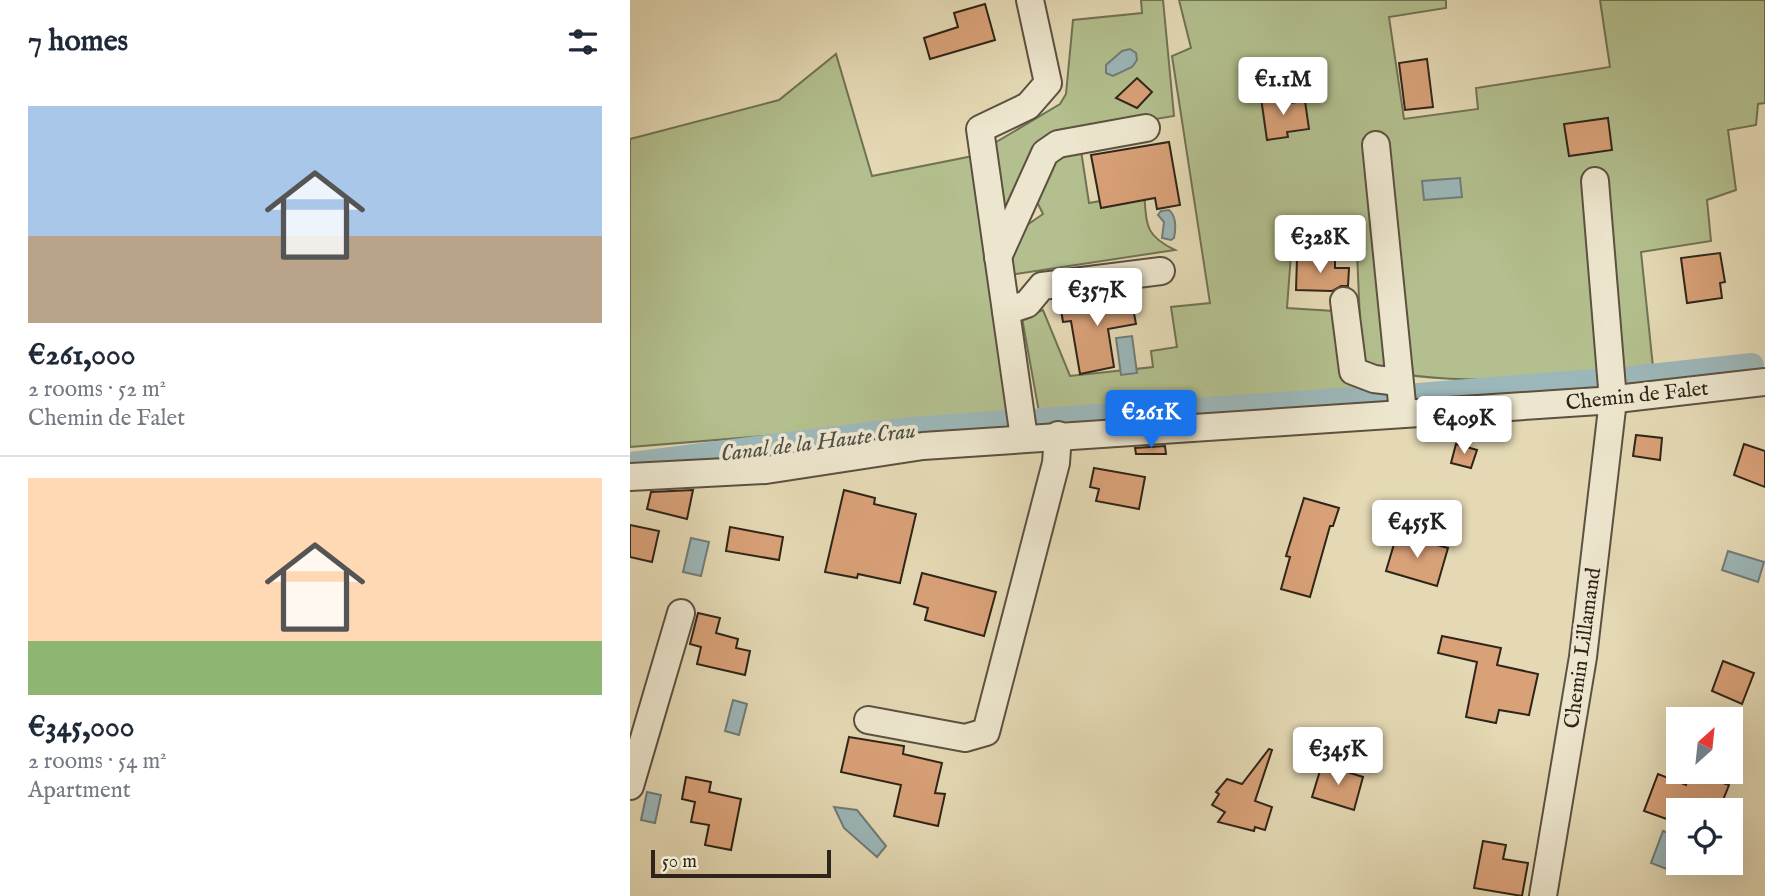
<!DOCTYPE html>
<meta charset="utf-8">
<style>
:root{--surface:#fff;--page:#f2f2f3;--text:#1f2937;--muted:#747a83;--line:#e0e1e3;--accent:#1a73e8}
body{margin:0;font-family:"IM FELL English",serif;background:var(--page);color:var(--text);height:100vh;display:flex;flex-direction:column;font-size:26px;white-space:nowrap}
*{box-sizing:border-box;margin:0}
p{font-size:23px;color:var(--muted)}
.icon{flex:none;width:38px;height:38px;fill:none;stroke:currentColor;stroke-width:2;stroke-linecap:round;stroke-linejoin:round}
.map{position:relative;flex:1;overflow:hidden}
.details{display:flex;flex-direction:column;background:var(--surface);width:630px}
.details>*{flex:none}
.needle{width:46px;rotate:27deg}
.controls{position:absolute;left:1036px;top:707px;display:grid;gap:14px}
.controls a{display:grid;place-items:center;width:77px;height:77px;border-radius:0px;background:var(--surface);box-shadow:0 7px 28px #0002;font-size:35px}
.scale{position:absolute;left:21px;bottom:18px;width:180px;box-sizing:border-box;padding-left:7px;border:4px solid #2f2419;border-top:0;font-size:19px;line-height:24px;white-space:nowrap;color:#2f2419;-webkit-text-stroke:5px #ede6ce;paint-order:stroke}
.price{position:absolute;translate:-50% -60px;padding:0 16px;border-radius:7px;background:#fff;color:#222;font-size:23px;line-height:46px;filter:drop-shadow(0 2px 4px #0008)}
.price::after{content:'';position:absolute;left:50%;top:42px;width:21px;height:16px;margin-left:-10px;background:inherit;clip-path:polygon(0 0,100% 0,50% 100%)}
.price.active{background:var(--accent);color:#fff}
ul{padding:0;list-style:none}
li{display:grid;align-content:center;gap:14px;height:371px;padding:0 28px}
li+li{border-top:2px solid var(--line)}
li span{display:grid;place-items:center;height:217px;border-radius:0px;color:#555}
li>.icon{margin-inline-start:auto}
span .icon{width:126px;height:126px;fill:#fffc;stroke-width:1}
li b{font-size:30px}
h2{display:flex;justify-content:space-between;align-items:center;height:84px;padding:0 28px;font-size:30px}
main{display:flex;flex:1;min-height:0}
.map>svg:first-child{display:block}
.green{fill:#b3bf8e;stroke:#717254;stroke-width:2}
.water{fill:#9cb7b9;stroke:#707c79;stroke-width:2}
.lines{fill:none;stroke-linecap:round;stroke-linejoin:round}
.canal{stroke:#9cb7b9;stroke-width:24}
.building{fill:#d9a178;stroke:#2f2419;stroke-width:2}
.minor-casing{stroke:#5c5140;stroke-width:30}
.minor{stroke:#ede6ce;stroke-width:26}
.labels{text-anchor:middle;stroke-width:7;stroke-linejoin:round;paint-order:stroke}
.street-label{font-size:21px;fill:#2f2419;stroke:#ede6ce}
.water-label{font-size:23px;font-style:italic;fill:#505049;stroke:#ede6ce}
</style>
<main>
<section class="details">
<h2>7 homes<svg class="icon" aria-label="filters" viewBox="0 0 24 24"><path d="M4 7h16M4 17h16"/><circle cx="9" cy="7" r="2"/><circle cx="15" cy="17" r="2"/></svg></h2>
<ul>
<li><span style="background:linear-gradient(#a9c7e8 60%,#b9a48a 0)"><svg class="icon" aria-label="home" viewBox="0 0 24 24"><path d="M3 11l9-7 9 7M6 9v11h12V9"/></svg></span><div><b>€261,000</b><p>2 rooms · 52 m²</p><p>Chemin de Falet</p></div></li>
<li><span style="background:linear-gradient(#ffd9b3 75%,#8fb573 0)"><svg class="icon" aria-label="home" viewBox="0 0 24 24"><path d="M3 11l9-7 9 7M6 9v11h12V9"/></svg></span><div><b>€345,000</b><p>2 rooms · 54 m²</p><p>Apartment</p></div></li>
</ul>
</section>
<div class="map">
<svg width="1135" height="896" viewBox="0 0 1135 896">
<rect width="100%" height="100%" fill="#e4d9b4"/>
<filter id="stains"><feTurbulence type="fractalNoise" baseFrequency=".00286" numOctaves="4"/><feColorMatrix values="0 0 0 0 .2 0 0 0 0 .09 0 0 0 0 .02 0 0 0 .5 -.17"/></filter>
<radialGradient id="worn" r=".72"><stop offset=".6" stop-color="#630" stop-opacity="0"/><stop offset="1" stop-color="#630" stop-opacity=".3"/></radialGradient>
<g class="green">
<polygon points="511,0 533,0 544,116 430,135 375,227 363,144 430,104 436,94 443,20 512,13"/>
<path d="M 549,0 L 816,0 L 816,8 L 759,17 L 774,119 L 848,109 L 846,88 L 980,67 L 970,0 L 1135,0 L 1135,103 L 1128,104 L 1126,125 L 1098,130 L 1106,190 L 1077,200 L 1081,241 L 1011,252 L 1023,367 C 936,378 816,389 732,366 L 727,253 L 661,254 L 657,308 L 704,311 L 710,375 L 745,385 L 757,393 L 409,412 L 392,318 L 413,310 L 440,376 L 523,367 L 521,351 L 547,347 L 541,307 L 580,303 L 542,56 L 561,48 Z"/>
<polygon points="206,54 242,176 348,155 382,416 0,447 0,139 149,100"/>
<path d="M 450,144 L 459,203 L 514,193 C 517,225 514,235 545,250 L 379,275 L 387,232 L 413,214 L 404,196 L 414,168 Z"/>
</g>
<g class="water">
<polygon points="500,49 506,53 507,60 502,67 483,76 476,73 476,65 492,51"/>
<polygon points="830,178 832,197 794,200 792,181"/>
<path d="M 531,211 L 539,210 C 546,216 546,228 544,238 L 541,240 L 532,238 L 534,222 L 528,215 Z"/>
<polygon points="502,336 507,373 491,375 486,338"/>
<polygon points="61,538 79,542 71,576 53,572"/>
<polygon points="1098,551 1134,562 1128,582 1092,570"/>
<polygon points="103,700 117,704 109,735 95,731"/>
<polygon points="17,792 31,795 25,823 11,820"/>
<polygon points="204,807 227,810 256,846 247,857 214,828"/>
<polygon points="1033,831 1048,837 1048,854 1042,871 1021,863"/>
</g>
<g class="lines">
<g class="canal">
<polyline points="1001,378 1122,365"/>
<polyline points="788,395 964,381"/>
<polyline points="410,420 755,397"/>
<polyline points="0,464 271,430 375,422"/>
</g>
</g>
<g class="building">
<polygon points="355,4 365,40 300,59 294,38 328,27 324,13"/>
<polygon points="797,59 803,107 775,110 769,63"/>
<polygon points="507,78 522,92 507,108 486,98"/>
<polygon points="651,95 653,104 675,101 679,129 657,132 658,137 637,140 631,98"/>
<polygon points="978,118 982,150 939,156 934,124"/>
<polygon points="539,142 550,205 527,209 525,198 471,208 461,155"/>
<polygon points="1090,253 1095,282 1090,283 1092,298 1057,303 1051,258"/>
<polygon points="667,258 705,259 705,268 719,268 718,286 711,286 702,291 666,290"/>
<polygon points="500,292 506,324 478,329 484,367 450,374 441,321 433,322 430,304"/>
<polygon points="1006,435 1032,438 1030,460 1003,456"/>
<polygon points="826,444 847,450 841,468 821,463"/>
<polygon points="1114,444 1135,451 1135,487 1104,475"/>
<polygon points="535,446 536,454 506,454 505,448"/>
<polygon points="464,468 515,477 509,509 466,501 469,489 460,487"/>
<polygon points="63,490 57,519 17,509 21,492"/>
<polygon points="214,490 245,498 244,504 286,514 270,583 228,574 227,578 195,572"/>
<polygon points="674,498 709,508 703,526 700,526 680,597 651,589 660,557 656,556"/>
<polygon points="0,525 29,531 22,562 0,557"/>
<polygon points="100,527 153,537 149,560 96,551"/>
<polygon points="767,534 818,548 807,586 756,571"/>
<polygon points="292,573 366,592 354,636 295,620 298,608 284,604"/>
<polygon points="68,613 90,618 86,633 108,639 106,648 120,651 115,675 67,664 71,647 60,644"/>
<polygon points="812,636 871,648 867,665 908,674 899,715 869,710 866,723 836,717 847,662 808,653"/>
<polygon points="1093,661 1124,673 1112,704 1082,691"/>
<polygon points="219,737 274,746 273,754 312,763 305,793 315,794 308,826 264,816 271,785 211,772"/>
<polygon points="639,749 642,750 625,801 642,807 635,830 625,827 624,831 588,822 595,812 582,805 589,794 586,792 597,779 612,784"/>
<polygon points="692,764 733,777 724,810 682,797"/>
<polygon points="1060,772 1099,785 1089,810 1048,810 1048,823 1014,811 1028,774 1056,785"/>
<polygon points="56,777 81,782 79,792 111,799 101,850 75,845 79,825 61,822 65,802 52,799"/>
<polygon points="853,841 876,845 873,859 898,863 892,896 844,888"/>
</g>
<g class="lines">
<g class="minor-casing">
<g id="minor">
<polyline points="746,145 773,413"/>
<polyline points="368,257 415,153 428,144 516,128"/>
<polyline points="714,301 723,371 744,379 769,382"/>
<polyline points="376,311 397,304 412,286 531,271"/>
<polyline points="394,438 350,129 398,106 418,83 400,0"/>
<polyline points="0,477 136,470 293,446 969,401 1135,382"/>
<polyline points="238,720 335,738 356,732 426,463 428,435"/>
<polyline points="0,786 51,613"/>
<polyline points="913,896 953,657 983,400 965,181"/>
</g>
</g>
<use href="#minor" class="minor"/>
</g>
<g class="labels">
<g class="street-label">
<text transform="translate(1007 395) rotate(-6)" y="7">Chemin de Falet</text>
<text transform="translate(952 648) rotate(-82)" y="7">Chemin Lillamand</text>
</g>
<g class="water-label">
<text transform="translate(188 441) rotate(-7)" y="8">Canal de la Haute Crau</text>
</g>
</g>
<rect width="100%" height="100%" filter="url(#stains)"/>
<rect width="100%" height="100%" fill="url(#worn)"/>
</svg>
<div class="controls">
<a><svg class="needle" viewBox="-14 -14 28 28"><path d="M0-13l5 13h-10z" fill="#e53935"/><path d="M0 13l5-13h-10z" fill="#747a83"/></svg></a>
<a><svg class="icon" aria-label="locate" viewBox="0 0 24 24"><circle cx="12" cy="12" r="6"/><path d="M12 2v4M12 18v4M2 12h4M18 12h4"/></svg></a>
</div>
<div class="scale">50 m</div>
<b class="price" style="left:653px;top:117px">€1.1M</b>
<b class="price" style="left:690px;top:275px">€328K</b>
<b class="price" style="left:467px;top:328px">€357K</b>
<b class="price active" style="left:521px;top:450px">€261K</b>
<b class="price" style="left:834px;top:456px">€409K</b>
<b class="price" style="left:787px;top:560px">€455K</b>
<b class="price" style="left:708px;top:787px">€345K</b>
</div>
</main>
